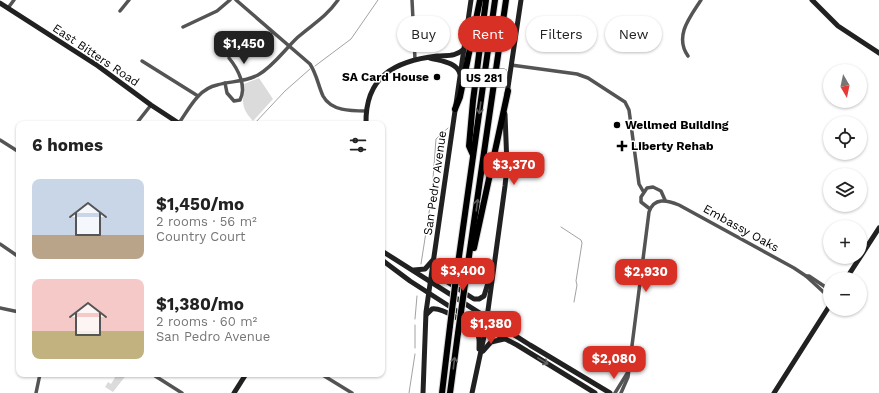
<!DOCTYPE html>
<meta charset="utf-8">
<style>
:root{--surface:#fff;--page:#f2f2f2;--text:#222;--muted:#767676;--accent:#d93025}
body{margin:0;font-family:"Work Sans",sans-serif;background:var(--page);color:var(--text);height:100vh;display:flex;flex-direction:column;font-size:15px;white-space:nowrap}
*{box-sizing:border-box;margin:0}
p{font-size:13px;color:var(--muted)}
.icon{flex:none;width:22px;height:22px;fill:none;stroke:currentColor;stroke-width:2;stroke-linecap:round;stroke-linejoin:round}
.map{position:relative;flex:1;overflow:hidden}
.sheet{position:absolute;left:16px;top:121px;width:369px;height:256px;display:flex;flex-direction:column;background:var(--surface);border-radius:8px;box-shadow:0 1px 3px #0004}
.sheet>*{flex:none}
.hud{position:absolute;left:397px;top:16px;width:380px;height:36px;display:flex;gap:8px}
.needle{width:26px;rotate:171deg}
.buttons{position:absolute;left:823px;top:64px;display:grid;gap:8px}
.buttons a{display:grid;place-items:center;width:44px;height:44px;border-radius:50%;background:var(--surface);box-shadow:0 1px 3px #0004;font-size:20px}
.price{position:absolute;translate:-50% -34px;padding:0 9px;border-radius:8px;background:var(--accent);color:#fff;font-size:13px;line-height:26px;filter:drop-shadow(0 1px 2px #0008)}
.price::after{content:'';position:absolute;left:50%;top:24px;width:12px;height:9px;margin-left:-6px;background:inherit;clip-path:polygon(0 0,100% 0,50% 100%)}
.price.active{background:#222;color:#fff}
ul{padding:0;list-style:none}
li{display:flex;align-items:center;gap:12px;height:100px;padding:0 16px}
li span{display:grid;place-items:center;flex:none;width:112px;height:80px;border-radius:8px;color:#555}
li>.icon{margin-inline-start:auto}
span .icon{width:48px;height:48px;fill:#fffc;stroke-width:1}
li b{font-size:17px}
h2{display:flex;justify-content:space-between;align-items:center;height:48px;padding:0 16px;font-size:17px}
.pill{padding:0 14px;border-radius:18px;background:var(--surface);box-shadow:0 1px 3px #0004;font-size:14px;line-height:36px}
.pill.active{background:var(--accent);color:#fff}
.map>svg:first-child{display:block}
.green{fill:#dbdbdb}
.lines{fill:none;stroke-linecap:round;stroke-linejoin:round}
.stream{stroke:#a2a2a2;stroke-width:1}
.highway-casing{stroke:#dbdbdb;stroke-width:8}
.street{stroke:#545454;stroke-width:3.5}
.secondary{stroke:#212121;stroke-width:5}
.highway{stroke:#000;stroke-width:6}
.highway-bridge-casing{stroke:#dbdbdb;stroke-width:8;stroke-linecap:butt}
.highway-bridge{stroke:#000;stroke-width:6}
.oneway{stroke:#595959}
.oneway2{stroke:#646464}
.poi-dot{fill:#000;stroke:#fff;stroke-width:1.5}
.labels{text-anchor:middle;stroke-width:3;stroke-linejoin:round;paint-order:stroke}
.shield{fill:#fff;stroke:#4c4c4c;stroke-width:1}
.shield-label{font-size:11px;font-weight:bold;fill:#000}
.street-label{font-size:12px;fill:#000;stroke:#fff}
.poi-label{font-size:12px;font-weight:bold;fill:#000;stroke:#fff;text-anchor:start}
</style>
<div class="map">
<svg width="879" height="393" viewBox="0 0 879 393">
<rect width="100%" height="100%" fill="#fff"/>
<g class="green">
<path d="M 259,78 L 273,99 L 253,121 C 240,107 243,102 244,84 Z"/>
<polygon points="117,374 127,374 113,392 105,387 108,382 111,384"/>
</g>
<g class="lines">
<g class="stream">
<polyline points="315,66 351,39 378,0"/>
<polyline points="254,124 285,91 310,69"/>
<polyline points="432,192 436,139 448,128"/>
<polyline points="561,227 581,240 582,243 576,281 577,285 574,302"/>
<polyline points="421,264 431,200"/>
<polyline points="415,319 417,296"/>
<polyline points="415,325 415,348"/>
<polyline points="409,393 415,354"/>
</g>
<g class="highway-casing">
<g id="highway">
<polyline points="455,109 460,97 480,0"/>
<polyline points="473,155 469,146 473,101 486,0"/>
<polyline points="474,248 508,91"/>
<polyline points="456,278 495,0"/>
<polyline points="465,284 506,0"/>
<polyline points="442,393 450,326"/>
<polyline points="450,393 458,333"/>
</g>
</g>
<g class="street">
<path d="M 236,0 L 310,64 C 317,75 318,85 323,96 C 331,111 351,111 366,111"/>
<polyline points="412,0 415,59"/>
<polyline points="8,8 14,0"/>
<polyline points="120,11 129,0"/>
<polyline points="183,27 217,11 230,0"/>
<path d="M 688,56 C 674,36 690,17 701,0"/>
<polyline points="142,61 198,96"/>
<polyline points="511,65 577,74 588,78 625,102 629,110 639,184 643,191"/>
<path d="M 225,83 L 227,93 L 234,101 L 240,100 C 247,86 238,69 229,58"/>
<path d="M 179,123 C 189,109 198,89 217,85 C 231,81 245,82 258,75 C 274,66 285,49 298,37 C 313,24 326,17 338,0"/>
<polyline points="136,124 151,105"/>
<polyline points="0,140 19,152"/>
<polyline points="650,209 641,202 641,197 647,188 653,187 661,191 665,200"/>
<polyline points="0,244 19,257"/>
<polyline points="806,276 809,276 830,290"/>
<polyline points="0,308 19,312"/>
<polyline points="152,374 182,393"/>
<polyline points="321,374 352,393"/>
<polyline points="36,393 40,374"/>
<polyline points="615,393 628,372"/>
<path d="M 621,393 L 628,377 L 649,212 C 654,197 667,200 679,205 L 794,268 L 806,276 L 830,298"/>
</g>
<g class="secondary">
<polyline points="812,0 838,26 879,53"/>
<polyline points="0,3 98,66 151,105 180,124"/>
<path d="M 430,58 C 440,61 457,62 460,74"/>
<polyline points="507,94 521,0"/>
<path d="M 366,124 C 365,76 395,61 437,56 C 448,55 455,57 464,49"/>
<polyline points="382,251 530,345 610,393"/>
<polyline points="382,260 410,281 477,324 517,345 595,393"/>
<polyline points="435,266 437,274 441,278 474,299 479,299 484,296 488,283 491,279"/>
<polyline points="414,270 425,269 433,260"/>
<polyline points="846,279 879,228"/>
<path d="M 427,314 L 432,309 C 441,307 472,325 477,333 C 480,337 479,344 479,349"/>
<polyline points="483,351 491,342 504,339"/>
<polyline points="234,393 246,374"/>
<polyline points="423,393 426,312 471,0"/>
<polyline points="472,393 485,332 505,186 507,166 505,114"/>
<polyline points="774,393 830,305"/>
</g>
<use href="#highway" class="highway"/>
<g class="highway-bridge-casing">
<g id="highway-bridge">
<polyline points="450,326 456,278"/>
<polyline points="458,333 465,284"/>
</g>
</g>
<use href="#highway-bridge" class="highway-bridge"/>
</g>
<defs><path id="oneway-shaft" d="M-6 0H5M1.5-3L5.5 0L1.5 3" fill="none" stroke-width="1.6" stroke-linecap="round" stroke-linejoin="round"/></defs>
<g class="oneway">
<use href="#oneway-shaft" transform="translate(480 108) rotate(98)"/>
<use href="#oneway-shaft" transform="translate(477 205) rotate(-82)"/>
<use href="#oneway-shaft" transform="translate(454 363) rotate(-83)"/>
</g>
<use class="oneway2" href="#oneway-shaft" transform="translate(543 361) rotate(31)"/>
<g class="poi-dot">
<circle cx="437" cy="77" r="4"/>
<circle cx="617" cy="125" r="4"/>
<path d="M620 140h4v4h4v4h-4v4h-4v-4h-4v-4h4z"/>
</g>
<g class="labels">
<rect class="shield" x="461" y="69" width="46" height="18" rx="3"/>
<g class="shield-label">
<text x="484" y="82">US 281</text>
</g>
<g class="street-label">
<text transform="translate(96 55) rotate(34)" y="4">East Bitters Road</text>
<text transform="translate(435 183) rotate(-82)" y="4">San Pedro Avenue</text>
<text transform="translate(741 228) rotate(29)" y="4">Embassy Oaks</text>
</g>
<g class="poi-label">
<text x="429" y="81" text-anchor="end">SA Card House</text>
<text x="625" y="129">Wellmed Building</text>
<text x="631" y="150">Liberty Rehab</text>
</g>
</g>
</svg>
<div class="buttons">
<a><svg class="needle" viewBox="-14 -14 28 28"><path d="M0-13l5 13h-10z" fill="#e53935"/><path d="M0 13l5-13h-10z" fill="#767676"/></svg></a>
<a><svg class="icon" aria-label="locate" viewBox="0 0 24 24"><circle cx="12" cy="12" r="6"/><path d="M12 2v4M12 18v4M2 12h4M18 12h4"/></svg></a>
<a><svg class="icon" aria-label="layers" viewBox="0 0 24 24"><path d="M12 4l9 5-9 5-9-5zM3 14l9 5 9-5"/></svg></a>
<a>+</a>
<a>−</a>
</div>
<b class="price active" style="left:244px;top:65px">$1,450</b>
<b class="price" style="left:514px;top:186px">$3,370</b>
<b class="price" style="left:463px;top:292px">$3,400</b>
<b class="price" style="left:646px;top:293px">$2,930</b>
<b class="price" style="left:491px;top:345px">$1,380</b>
<b class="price" style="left:614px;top:380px">$2,080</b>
<div class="hud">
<a class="pill">Buy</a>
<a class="pill active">Rent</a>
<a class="pill">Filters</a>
<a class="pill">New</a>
</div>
<section class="sheet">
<h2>6 homes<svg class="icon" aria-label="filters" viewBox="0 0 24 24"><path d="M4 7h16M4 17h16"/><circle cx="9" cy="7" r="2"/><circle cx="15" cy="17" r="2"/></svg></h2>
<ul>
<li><span style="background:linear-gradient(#c9d6e8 70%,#b9a48a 0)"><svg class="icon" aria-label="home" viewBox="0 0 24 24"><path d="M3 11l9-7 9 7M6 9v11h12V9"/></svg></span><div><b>$1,450/mo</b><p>2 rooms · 56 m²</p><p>Country Court</p></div></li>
<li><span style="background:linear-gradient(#f6c9c9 65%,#c2b280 0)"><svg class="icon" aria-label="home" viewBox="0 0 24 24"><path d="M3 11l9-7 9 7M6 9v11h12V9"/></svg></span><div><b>$1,380/mo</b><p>2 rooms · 60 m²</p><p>San Pedro Avenue</p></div></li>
</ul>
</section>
</div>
